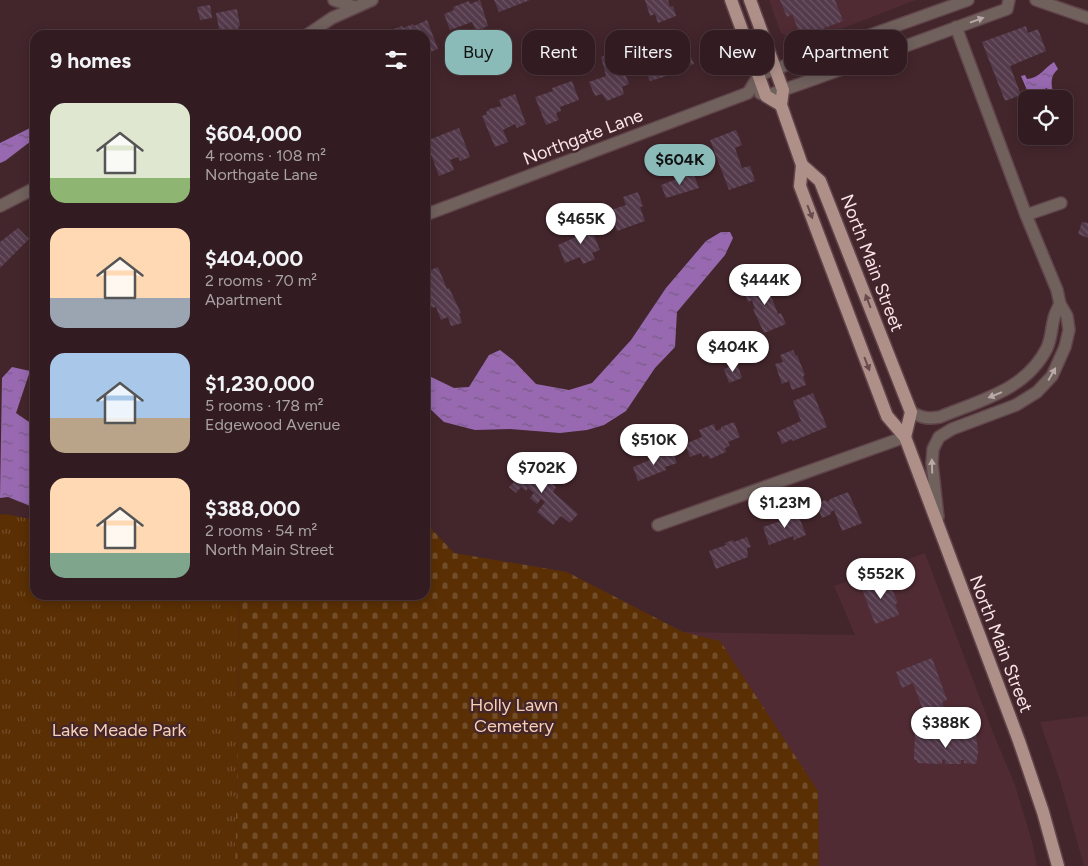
<!DOCTYPE html>
<meta charset="utf-8">
<style>
:root{--surface:#321c21;--page:#3a252a;--text:#f1f3f6;--muted:#a8a1a5;--line:#4d3a3f;--accent:#8bbbb9}
body{margin:0;font-family:Figtree,sans-serif;background:var(--page);color:var(--text);height:100vh;display:flex;flex-direction:column;font-size:19px;white-space:nowrap}
*{box-sizing:border-box;margin:0}
p{font-size:16px;color:var(--muted)}
.icon{flex:none;width:28px;height:28px;fill:none;stroke:currentColor;stroke-width:2;stroke-linecap:round;stroke-linejoin:round}
.map{position:relative;flex:1;overflow:hidden}
.sheet{position:absolute;left:30px;top:30px;width:400px;height:570px;display:flex;flex-direction:column;background:var(--surface);border-radius:15px;box-shadow:0 2px 12px #0003,0 0 0 1px var(--line)}
.sheet>*{flex:none}
.banner{position:absolute;left:445px;top:30px;width:475px;height:45px;display:flex;gap:10px}
.controls{position:absolute;left:1018px;top:90px;display:grid;gap:10px}
.controls a{display:grid;place-items:center;width:55px;height:55px;border-radius:10px;background:var(--surface);box-shadow:0 2px 12px #0003,0 0 0 1px var(--line);font-size:25px}
.price{position:absolute;translate:-50% -42px;padding:0 11px;border-radius:18px;background:#fff;color:#222;font-size:16px;line-height:32px;filter:drop-shadow(0 1px 2px #0008)}
.price::after{content:'';position:absolute;left:50%;top:30px;width:15px;height:11px;margin-left:-8px;background:inherit;clip-path:polygon(0 0,100% 0,50% 100%)}
.price.active{background:var(--accent);color:#111}
ul{padding:0;list-style:none}
li{display:flex;align-items:center;gap:15px;height:125px;padding:0 20px}
li span{display:grid;place-items:center;flex:none;width:140px;height:100px;border-radius:15px;color:#555}
li>.icon{margin-inline-start:auto}
span .icon{width:60px;height:60px;fill:#fffc;stroke-width:1}
li b{font-size:21px}
h2{display:flex;justify-content:space-between;align-items:center;height:60px;padding:0 20px;font-size:21px}
.pill{padding:0 18px;border-radius:15px;background:var(--surface);box-shadow:0 2px 12px #0003,0 0 0 1px var(--line);font-size:18px;line-height:45px}
.pill.active{background:var(--accent);color:#111}
.map>svg:first-child{display:block}
.built{fill:#502b34}
.cemetery{fill:url(#cemetery-stones)}
.park{fill:url(#park-tufts)}
.water{fill:url(#water-ripples)}
.building{fill:url(#building-back-hatch)}
.lines{fill:none;stroke-linecap:round;stroke-linejoin:round}
.street-casing{stroke:#60444a;stroke-width:14}
.primary-casing{stroke:#60444a;stroke-width:15}
.street{stroke:#70615d;stroke-width:11}
.primary{stroke:#af9089;stroke-width:12}
.oneway{fill:#bba9a9}
.oneway2{fill:#694b4d}
.labels{text-anchor:middle;stroke-width:4.5;stroke-linejoin:round;paint-order:stroke}
.street-label{font-size:18px;fill:#f9e4e8;stroke:#43262c}
.park-label{font-size:18px;fill:#f7d0b3;stroke:#43262c}
</style>
<div class="map">
<svg width="1088" height="866" viewBox="0 0 1088 866">
<defs>
<pattern id="cemetery-stones" width="16" height="16" patternUnits="userSpaceOnUse" patternTransform="scale(1.25)"><rect width="16" height="16" fill="#5a2f04"/><path d="M2 7V4a2 2 0 0 1 4 0v3zM10 15v-3a2 2 0 0 1 4 0v3z" fill="#724d29"/></pattern>
<pattern id="park-tufts" width="24" height="20" patternUnits="userSpaceOnUse" patternTransform="scale(1.25)"><rect width="24" height="20" fill="#5a2f04"/><path d="M3 7l-1-3M5 7V3M7 7l1-3M15 17l-1-3M17 17v-4M19 17l1-3" fill="none" stroke="#724d29"/></pattern>
<pattern id="water-ripples" width="26" height="14" patternUnits="userSpaceOnUse" patternTransform="scale(1.25)"><rect width="26" height="14" fill="#9869b0"/><path d="M2 4q2-2 4 0t4 0M15 11q2-2 4 0t4 0" fill="none" stroke="#795a86"/></pattern>
<pattern id="building-back-hatch" width="6" height="6" patternUnits="userSpaceOnUse" patternTransform="scale(1.25)"><rect width="6" height="6" fill="#543a4b"/><path d="M-1 5l2 2M0 0l6 6M5-1l2 2" fill="none" stroke="#6d5665"/></pattern>
</defs>
<rect width="100%" height="100%" fill="#43262c"/>
<g class="built">
<polygon points="769,0 916,0 802,44 781,33"/>
<polygon points="925,553 992,730 1015,785 1033,845 1037,866 819,866 817,791 777,730 683,632 855,635 834,586"/>
<polygon points="1088,716 1088,866 1084,866 1061,784 1040,722"/>
</g>
<polygon class="cemetery" points="425,522 454,553 567,572 683,632 720,641 818,791 819,866 235,866 240,595 425,595"/>
<polygon class="park" points="5,514 35,520 35,595 240,595 235,866 0,866 0,515"/>
<g class="water">
<path d="M 1054,62 L 1058,69 C 1050,76 1051,83 1053,93 L 1049,93 L 1047,88 L 1029,95 L 1021,76 L 1025,75 L 1027,79 C 1040,78 1044,68 1054,62 Z"/>
<polygon points="34,126 35,138 5,161 0,163 0,143"/>
<polygon points="721,232 730,232 733,238 725,255 677,312 675,347 655,368 626,411 604,425 587,430 560,433 510,429 475,430 444,422 425,404 425,374 454,388 469,387 489,355 500,350 513,360 536,384 569,390 592,383 631,340 666,288 706,241"/>
<polygon points="12,367 30,371 16,413 35,426 35,508 8,497 0,498 2,378"/>
</g>
<g class="building">
<polygon points="480,0 488,26 483,28 485,35 479,37 472,22 450,30 444,14 454,10 453,7 469,1 470,4"/>
<polygon points="494,0 530,0 499,12"/>
<polygon points="645,0 668,0 670,7 673,6 676,16 658,23 655,14 650,16"/>
<polygon points="780,0 835,0 843,21 801,37 792,14 787,17"/>
<polygon points="210,5 212,18 200,20 197,7"/>
<polygon points="237,9 240,26 238,27 239,33 242,33 242,35 220,35 216,13"/>
<polygon points="427,20 438,49 427,53 425,48 425,35 390,35 389,31 402,26 403,28 413,24 414,26"/>
<polygon points="1026,26 1028,33 1038,29 1046,51 1010,66 1021,95 1005,101 982,42"/>
<polygon points="687,47 694,64 677,71 677,73 650,81 644,65"/>
<polygon points="616,51 629,84 622,87 624,94 607,101 602,94 595,96 589,82 606,76 601,57"/>
<polygon points="572,81 579,100 560,107 561,111 556,113 559,120 546,125 535,97 553,91 552,88"/>
<polygon points="515,94 526,124 517,128 515,124 503,130 508,142 495,147 482,116 487,114 486,112 489,110 489,109 502,106 499,100"/>
<polygon points="459,128 470,157 460,161 458,157 450,160 454,170 439,176 426,141"/>
<polygon points="736,130 742,145 735,148 742,168 750,166 755,181 729,190 710,140"/>
<polygon points="693,173 699,188 666,198 661,185"/>
<polygon points="638,192 643,206 640,207 645,221 617,231 611,210 626,205 623,197"/>
<polygon points="590,218 596,231 593,233 600,250 592,253 595,259 583,264 580,257 565,263 558,245 576,237 578,240 584,238 578,223"/>
<polygon points="1082,222 1088,223 1088,238 1078,234"/>
<polygon points="18,228 29,239 0,268 0,242"/>
<polygon points="438,267 447,289 449,288 461,313 459,314 462,323 451,326 448,317 441,320 436,307 432,308 428,297 425,298 425,280 428,279 426,272"/>
<polygon points="769,278 774,292 770,294 778,314 781,313 786,324 764,333 753,309 755,309 752,300 748,302 744,291 750,289 749,286"/>
<polygon points="793,350 796,356 797,355 805,375 803,376 806,385 792,390 789,381 782,384 775,364 783,362 780,355"/>
<polygon points="737,364 742,378 729,383 724,369"/>
<polygon points="813,393 827,427 793,441 792,439 782,444 777,432 801,421 793,401"/>
<polygon points="734,422 740,437 728,442 730,446 725,448 726,452 710,459 708,455 703,457 701,453 690,457 685,444 702,437 699,430 714,424 716,431 721,429 721,427"/>
<polygon points="672,451 677,463 665,467 666,470 638,481 633,467"/>
<polygon points="533,461 543,469 540,473 556,487 553,492 578,514 570,523 561,516 553,525 537,512 545,502 541,499 537,504 530,498 534,493 528,488 526,491 521,487 516,493 509,487 514,482 509,477 517,467 523,473"/>
<polygon points="848,492 862,523 842,531 834,510 831,512 831,514 822,518 816,503 826,500 827,502 830,500 830,499"/>
<polygon points="797,512 806,535 794,540 793,536 769,545 763,527 781,521 780,518"/>
<polygon points="747,537 751,547 747,548 748,557 716,569 709,551 726,545 725,543 733,540 734,542"/>
<polygon points="884,577 888,588 891,587 898,603 895,604 899,615 875,624 861,586"/>
<polygon points="932,658 947,700 942,702 947,715 928,723 913,683 902,688 896,672"/>
<polygon points="932,733 976,735 978,752 976,764 964,763 964,760 961,760 961,764 945,764 945,760 942,760 942,764 917,763 917,760 914,760 915,734"/>
</g>
<g class="lines">
<g class="street-casing">
<g id="street">
<polyline points="334,0 355,7"/>
<polyline points="1036,0 1088,18"/>
<polyline points="307,35 332,18 372,0"/>
<path d="M 760,93 L 766,96 C 847,68 927,38 1007,9 L 1009,0"/>
<polyline points="0,206 35,188"/>
<polyline points="425,215 748,93 759,75 968,0"/>
<polyline points="1026,215 1061,203"/>
<path d="M 911,412 C 922,418 928,419 940,417 C 981,400 1026,390 1047,348 C 1052,336 1051,329 1054,318 C 1055,313 1058,308 1060,304"/>
<polyline points="938,517 932,463 933,449 939,437 952,429 1016,405 1037,392 1052,376 1065,347 1069,330 1067,316 1060,304 1057,290 1026,215 956,27"/>
<polyline points="658,525 905,437"/>
</g>
</g>
<g class="primary-casing">
<g id="primary">
<polyline points="731,0 766,96 781,105"/>
<polyline points="750,0 783,90 781,105 802,165 800,186 887,416 905,437 1019,741 1043,812 1058,866"/>
<polyline points="802,165 820,181 911,412 905,437"/>
</g>
</g>
<use href="#street" class="street"/>
<use href="#primary" class="primary"/>
</g>
<defs><path id="oneway-solid" d="M-6-.8H1V-3.2L6.5 0L1 3.2V.8H-6Z" transform="scale(1.25)"/></defs>
<g class="oneway">
<use href="#oneway-solid" transform="translate(977 20) rotate(-20)"/>
<use href="#oneway-solid" transform="translate(1052 374) rotate(-60)"/>
<use href="#oneway-solid" transform="translate(995 395) rotate(158)"/>
<use href="#oneway-solid" transform="translate(932 466) rotate(-92)"/>
</g>
<g class="oneway2">
<use href="#oneway-solid" transform="translate(810 212) rotate(69)"/>
<use href="#oneway-solid" transform="translate(868 301) rotate(-111)"/>
<use href="#oneway-solid" transform="translate(867 364) rotate(69)"/>
</g>
<g class="labels">
<g class="street-label">
<text transform="translate(583 137) rotate(-21)" y="6">Northgate Lane</text>
<text transform="translate(872 263) rotate(69)" y="6">North Main Street</text>
<text transform="translate(1001 644) rotate(69)" y="6">North Main Street</text>
</g>
<g class="park-label">
<text x="514" y="711">Holly Lawn<tspan x="514" dy="21">Cemetery</tspan></text>
<text x="119" y="736">Lake Meade Park</text>
</g>
</g>
</svg>
<div class="controls">
<a><svg class="icon" aria-label="locate" viewBox="0 0 24 24"><circle cx="12" cy="12" r="6"/><path d="M12 2v4M12 18v4M2 12h4M18 12h4"/></svg></a>
</div>
<b class="price active" style="left:680px;top:186px">$604K</b>
<b class="price" style="left:581px;top:245px">$465K</b>
<b class="price" style="left:765px;top:306px">$444K</b>
<b class="price" style="left:733px;top:373px">$404K</b>
<b class="price" style="left:654px;top:466px">$510K</b>
<b class="price" style="left:542px;top:494px">$702K</b>
<b class="price" style="left:785px;top:529px">$1.23M</b>
<b class="price" style="left:881px;top:600px">$552K</b>
<b class="price" style="left:946px;top:749px">$388K</b>
<div class="banner">
<a class="pill active">Buy</a>
<a class="pill">Rent</a>
<a class="pill">Filters</a>
<a class="pill">New</a>
<a class="pill">Apartment</a>
</div>
<section class="sheet">
<h2>9 homes<svg class="icon" aria-label="filters" viewBox="0 0 24 24"><path d="M4 7h16M4 17h16"/><circle cx="9" cy="7" r="2"/><circle cx="15" cy="17" r="2"/></svg></h2>
<ul>
<li><span style="background:linear-gradient(#dfe7d0 75%,#8fb573 0)"><svg class="icon" aria-label="home" viewBox="0 0 24 24"><path d="M3 11l9-7 9 7M6 9v11h12V9"/></svg></span><div><b>$604,000</b><p>4 rooms · 108 m²</p><p>Northgate Lane</p></div></li>
<li><span style="background:linear-gradient(#ffd9b3 70%,#9aa5b1 0)"><svg class="icon" aria-label="home" viewBox="0 0 24 24"><path d="M3 11l9-7 9 7M6 9v11h12V9"/></svg></span><div><b>$404,000</b><p>2 rooms · 70 m²</p><p>Apartment</p></div></li>
<li><span style="background:linear-gradient(#a9c7e8 65%,#b9a48a 0)"><svg class="icon" aria-label="home" viewBox="0 0 24 24"><path d="M3 11l9-7 9 7M6 9v11h12V9"/></svg></span><div><b>$1,230,000</b><p>5 rooms · 178 m²</p><p>Edgewood Avenue</p></div></li>
<li><span style="background:linear-gradient(#ffd9b3 75%,#7fa58c 0)"><svg class="icon" aria-label="home" viewBox="0 0 24 24"><path d="M3 11l9-7 9 7M6 9v11h12V9"/></svg></span><div><b>$388,000</b><p>2 rooms · 54 m²</p><p>North Main Street</p></div></li>
</ul>
</section>
</div>
